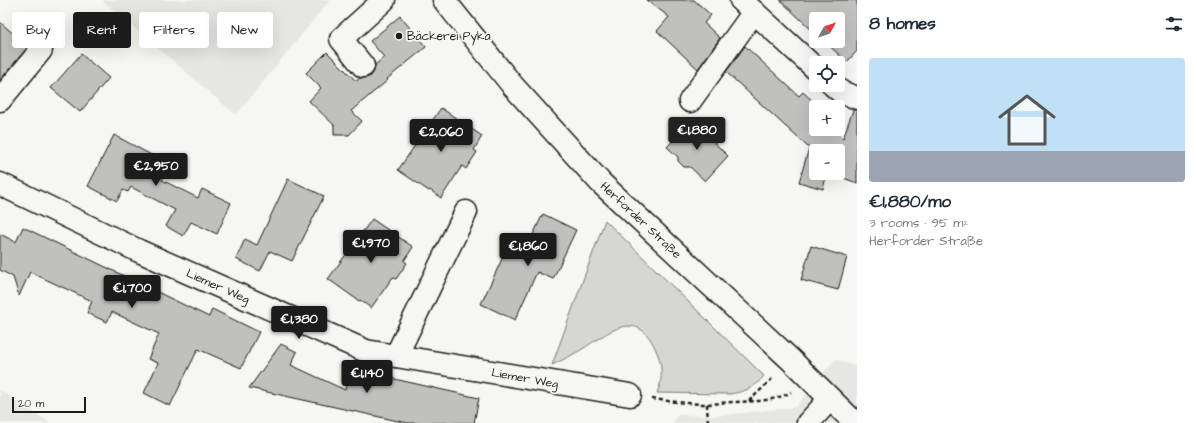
<!DOCTYPE html>
<meta charset="utf-8">
<style>
:root{--surface:#fff;--page:#f6f6f7;--text:#1f2937;--muted:#747a83;--accent:#1c1c1c}
body{margin:0;font-family:"Architects Daughter",sans-serif;background:var(--page);color:var(--text);height:100vh;display:flex;flex-direction:column;font-size:15px;white-space:nowrap}
*{box-sizing:border-box;margin:0}
p{font-size:13px;color:var(--muted)}
.icon{flex:none;width:22px;height:22px;fill:none;stroke:currentColor;stroke-width:2;stroke-linecap:round;stroke-linejoin:round}
.map{position:relative;flex:1;overflow:hidden}
.sheet{display:flex;flex-direction:column;background:var(--surface);width:340px}
.sheet>*{flex:none}
.hud{position:absolute;left:12px;top:12px;width:380px;height:36px;display:flex;gap:8px}
.needle{width:26px;rotate:50deg}
.buttons{position:absolute;left:809px;top:12px;display:grid;gap:8px}
.buttons a{display:grid;place-items:center;width:36px;height:36px;border-radius:4px;background:var(--surface);box-shadow:0 4px 16px #0002;font-size:20px}
.scale{position:absolute;left:12px;bottom:10px;width:74px;box-sizing:border-box;padding-left:4px;border:2px solid #1c1c1c;border-top:0;font-size:11px;line-height:14px;white-space:nowrap;color:#1c1c1c;-webkit-text-stroke:3px #f6f6f2;paint-order:stroke}
.price{position:absolute;translate:-50% -34px;padding:0 9px;border-radius:4px;background:var(--accent);color:#fff;font-size:13px;line-height:26px;filter:drop-shadow(0 1px 2px #0008)}
.price::after{content:'';position:absolute;left:50%;top:24px;width:12px;height:9px;margin-left:-6px;background:inherit;clip-path:polygon(0 0,100% 0,50% 100%)}
.price.active{background:#222;color:#fff}
ul{padding:0;list-style:none}
li{display:grid;align-content:center;gap:8px;height:212px;padding:0 12px}
li span{display:grid;place-items:center;height:124px;border-radius:4px;color:#555}
li>.icon{margin-inline-start:auto}
span .icon{width:72px;height:72px;fill:#fffc;stroke-width:1}
li b{font-size:17px}
h2{display:flex;justify-content:space-between;align-items:center;height:48px;padding:0 12px;font-size:17px}
.pill{padding:0 14px;border-radius:4px;background:var(--surface);box-shadow:0 4px 16px #0002;font-size:14px;line-height:36px}
.pill.active{background:var(--accent);color:#fff}
main{display:flex;flex:1;min-height:0}
.map>svg:first-child{display:block}
.built{fill:#e6e6e2}
.green{fill:#d6d6d2;stroke:#797977}
.building{fill:#c0c0bd;stroke:#1c1c1c}
.lines{fill:none;stroke-linecap:round;stroke-linejoin:round}
.minor-casing{stroke:#1c1c1c;stroke-width:25}
.major-casing{stroke:#1c1c1c;stroke-width:25}
.path{stroke:#1c1c1c;stroke-width:2.5;stroke-dasharray:4 3;stroke-linecap:butt}
.minor{stroke:#f6f6f2;stroke-width:22}
.major{stroke:#f6f6f2;stroke-width:22}
.poi-dot{fill:#1c1c1c;stroke:#f6f6f2;stroke-width:1.5}
.labels{text-anchor:middle;stroke-width:3.5;stroke-linejoin:round;paint-order:stroke}
.poi-label{font-size:12px;fill:#1c1c1c;stroke:#f6f6f2;text-anchor:start}
.street-label{font-size:12px;fill:#1c1c1c;stroke:#f6f6f2}
</style>
<main>
<div class="map">
<svg width="857" height="423" viewBox="0 0 857 423">
<rect width="100%" height="100%" fill="#f6f6f2"/>
<filter id="ink" filterUnits="userSpaceOnUse"><feTurbulence type="fractalNoise" baseFrequency=".025" numOctaves="2"/><feDisplacementMap in="SourceGraphic" scale="8" xChannelSelector="R" yChannelSelector="G"/><feConvolveMatrix kernelMatrix="1 2 1 2 8 2 1 2 1" color-interpolation-filters="sRGB"/></filter>
<g filter="url(#ink)">
<g class="built">
<polygon points="102,0 330,0 236,115"/>
<polygon points="835,359 857,367 857,423 672,423 678,415 714,416 796,407"/>
<polygon points="0,390 50,423 0,423"/>
</g>
<path class="green" d="M 605,220 L 764,376 C 753,389 746,391 730,394 L 657,393 C 664,378 662,362 655,348 C 637,308 609,332 584,348 C 574,354 563,360 552,365 Z"/>
<g class="building">
<polygon points="647,0 694,0 711,15 704,23 720,38 698,69 657,31 669,17"/>
<polygon points="780,0 857,0 857,51 847,62 824,41 838,41 838,19 816,19 816,34"/>
<polygon points="400,16 426,47 387,79 388,80 351,111 362,121 349,135 334,135 334,125 309,101 321,88 306,73 327,52 356,81 360,78 365,78 371,76 374,71 375,65 384,57 370,41"/>
<polygon points="0,22 28,47 0,80"/>
<polygon points="745,46 799,96 803,92 816,104 816,129 834,129 843,138 853,110 857,110 857,183 830,173 838,173 838,151 816,151 816,173 827,173 823,189 799,182 809,148 726,72"/>
<polygon points="81,54 109,78 80,112 51,88"/>
<polygon points="441,108 482,136 474,150 477,152 466,169 462,166 441,198 430,190 429,191 398,170"/>
<polygon points="692,121 728,156 705,181 690,167 684,167 678,161 678,157 667,147"/>
<polygon points="114,135 170,165 162,180 198,198 202,189 231,203 217,234 191,222 183,236 166,226 175,210 131,187 128,192 123,190 117,201 88,186"/>
<polygon points="288,179 324,196 292,261 270,251 260,271 236,259 245,239 257,245"/>
<polygon points="543,214 576,230 553,279 537,272 515,320 481,304 508,246 524,253"/>
<polygon points="372,219 413,247 404,261 407,263 396,279 393,277 371,308 360,300 359,301 328,279"/>
<polygon points="23,227 209,317 212,309 259,332 241,368 198,349 170,406 144,393 158,363 148,359 159,334 112,312 107,322 87,313 92,301 30,272 19,296 13,277 0,270 0,234 16,242"/>
<polygon points="811,246 847,257 838,290 801,280"/>
<polygon points="281,344 297,352 291,365 345,390 349,371 380,378 381,376 479,398 474,423 407,423 249,388"/>
</g>
<g class="lines">
<g class="minor-casing">
<g id="minor">
<polyline points="741,0 816,69"/>
<polyline points="363,66 341,39 384,0"/>
<polyline points="833,85 841,92 857,98"/>
<polyline points="0,100 41,50"/>
<polyline points="690,101 754,12"/>
<polyline points="0,184 139,251 366,351 630,395"/>
<polyline points="396,356 466,212"/>
<polyline points="808,423 830,399"/>
</g>
</g>
<g class="major-casing">
<polyline id="major" points="444,0 513,86 601,183 791,360 855,423"/>
</g>
<g class="path">
<path d="M 652,399 C 670,401 689,404 707,404 C 716,404 725,402 734,402 C 754,401 773,402 791,392"/>
<polyline points="749,401 774,377"/>
<polyline points="707,404 708,423"/>
</g>
<use href="#minor" class="minor"/>
<use href="#major" class="major"/>
</g>
</g>
<circle class="poi-dot" cx="399" cy="36" r="4"/>
<g class="labels">
<g class="poi-label">
<text x="407" y="40">Bäckerei Pyka</text>
</g>
<g class="street-label">
<text transform="translate(641 220) rotate(43)" y="4">Herforder Straße</text>
<text transform="translate(218 286) rotate(24)" y="4">Liemer Weg</text>
<text transform="translate(525 378) rotate(10)" y="4">Liemer Weg</text>
</g>
</g>
</svg>
<div class="buttons">
<a><svg class="needle" viewBox="-14 -14 28 28"><path d="M0-13l5 13h-10z" fill="#e53935"/><path d="M0 13l5-13h-10z" fill="#747a83"/></svg></a>
<a><svg class="icon" aria-label="locate" viewBox="0 0 24 24"><circle cx="12" cy="12" r="6"/><path d="M12 2v4M12 18v4M2 12h4M18 12h4"/></svg></a>
<a>+</a>
<a>−</a>
</div>
<div class="scale">20 m</div>
<b class="price active" style="left:697px;top:151px">€1,880</b>
<b class="price" style="left:441px;top:153px">€2,060</b>
<b class="price" style="left:156px;top:187px">€2,950</b>
<b class="price" style="left:371px;top:264px">€1,970</b>
<b class="price" style="left:528px;top:267px">€1,860</b>
<b class="price" style="left:132px;top:309px">€1,700</b>
<b class="price" style="left:299px;top:340px">€1,380</b>
<b class="price" style="left:367px;top:394px">€1,140</b>
<div class="hud">
<a class="pill">Buy</a>
<a class="pill active">Rent</a>
<a class="pill">Filters</a>
<a class="pill">New</a>
</div>
</div>
<section class="sheet">
<h2>8 homes<svg class="icon" aria-label="filters" viewBox="0 0 24 24"><path d="M4 7h16M4 17h16"/><circle cx="9" cy="7" r="2"/><circle cx="15" cy="17" r="2"/></svg></h2>
<ul>
<li><span style="background:linear-gradient(#bfe0f5 75%,#9aa5b1 0)"><svg class="icon" aria-label="home" viewBox="0 0 24 24"><path d="M3 11l9-7 9 7M6 9v11h12V9"/></svg></span><div><b>€1,880/mo</b><p>3 rooms · 95 m²</p><p>Herforder Straße</p></div></li>
</ul>
</section>
</main>
